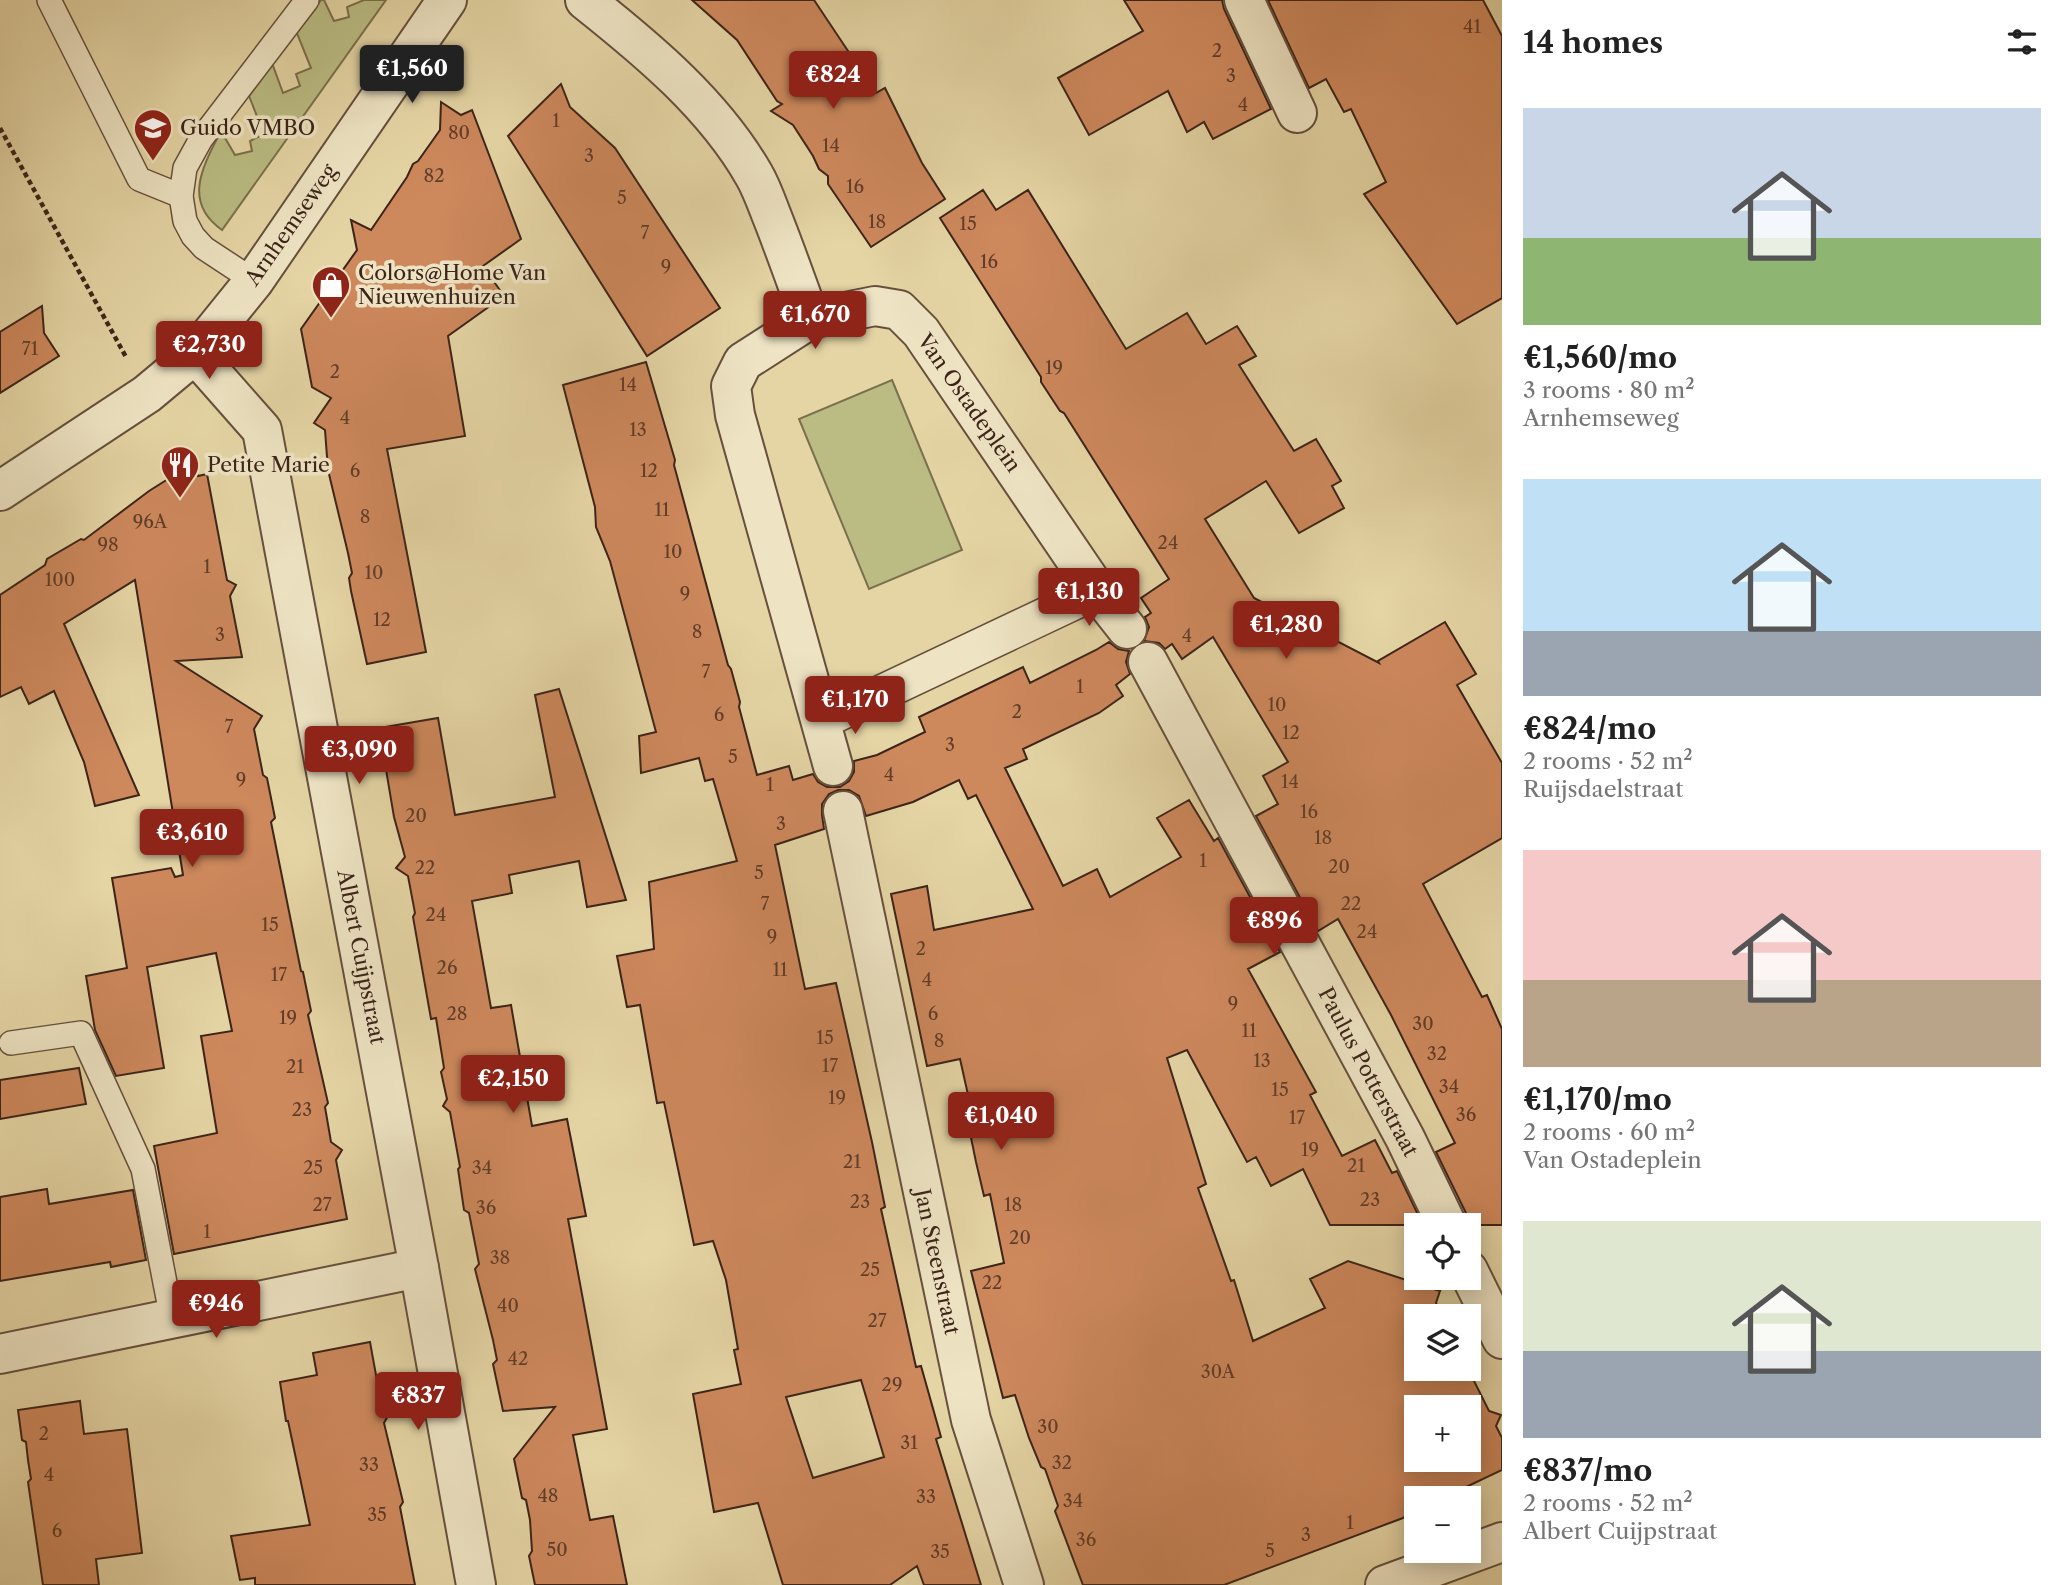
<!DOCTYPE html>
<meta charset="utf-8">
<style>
:root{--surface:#fff;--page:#f2f2f2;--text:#222;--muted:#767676;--accent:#8f2418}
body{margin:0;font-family:"Libre Caslon Text",serif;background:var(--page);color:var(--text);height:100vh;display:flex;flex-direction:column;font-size:26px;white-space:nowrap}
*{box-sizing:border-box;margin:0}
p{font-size:23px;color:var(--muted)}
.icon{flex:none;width:38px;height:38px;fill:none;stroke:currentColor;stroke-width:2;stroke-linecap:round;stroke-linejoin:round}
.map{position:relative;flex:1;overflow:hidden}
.panel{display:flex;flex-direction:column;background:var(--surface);width:560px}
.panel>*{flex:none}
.fabs{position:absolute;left:1404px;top:1213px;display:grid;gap:14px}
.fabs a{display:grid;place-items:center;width:77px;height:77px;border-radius:0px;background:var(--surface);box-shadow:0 4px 18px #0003;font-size:35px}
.price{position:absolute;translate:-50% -60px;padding:0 16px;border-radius:7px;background:var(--accent);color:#fff;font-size:23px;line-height:46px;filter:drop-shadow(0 2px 4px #0008)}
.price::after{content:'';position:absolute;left:50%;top:42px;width:21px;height:16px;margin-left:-10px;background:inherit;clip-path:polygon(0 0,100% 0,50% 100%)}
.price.on{background:#222;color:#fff}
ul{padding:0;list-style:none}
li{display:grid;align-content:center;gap:14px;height:371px;padding:0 21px}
li span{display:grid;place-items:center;height:217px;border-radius:0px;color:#555}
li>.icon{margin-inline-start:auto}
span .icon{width:126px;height:126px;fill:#fffc;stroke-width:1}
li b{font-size:30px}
h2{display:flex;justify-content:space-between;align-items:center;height:84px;padding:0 21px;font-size:30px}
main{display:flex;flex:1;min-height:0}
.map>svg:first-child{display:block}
.green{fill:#babc83;stroke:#7b704e;stroke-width:2}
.building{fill:#cd885c;stroke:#3c241a;stroke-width:2;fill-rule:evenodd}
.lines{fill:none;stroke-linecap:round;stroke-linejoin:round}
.service-casing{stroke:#66503d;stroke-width:26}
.pedestrian-casing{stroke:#66503d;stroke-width:38}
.minor-casing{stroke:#66503d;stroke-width:42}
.tertiary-casing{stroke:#66503d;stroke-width:42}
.path{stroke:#3c241a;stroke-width:4.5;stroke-dasharray:5 3.5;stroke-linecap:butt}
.service{stroke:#eee4c4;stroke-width:23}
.pedestrian{stroke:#eee4c4;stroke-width:35}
.minor{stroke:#eee4c4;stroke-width:38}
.tertiary{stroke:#eee4c4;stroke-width:38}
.labels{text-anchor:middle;stroke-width:7;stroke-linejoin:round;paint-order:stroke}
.number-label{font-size:18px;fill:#603d2a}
.poi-label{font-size:21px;fill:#3c241a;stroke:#eee4c4;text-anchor:start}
.street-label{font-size:21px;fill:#3c241a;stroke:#eee4c4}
</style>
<main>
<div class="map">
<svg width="1502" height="1585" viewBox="0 0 1502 1585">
<rect width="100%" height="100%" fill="#e5d5a5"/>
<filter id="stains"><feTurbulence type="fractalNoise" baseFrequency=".00286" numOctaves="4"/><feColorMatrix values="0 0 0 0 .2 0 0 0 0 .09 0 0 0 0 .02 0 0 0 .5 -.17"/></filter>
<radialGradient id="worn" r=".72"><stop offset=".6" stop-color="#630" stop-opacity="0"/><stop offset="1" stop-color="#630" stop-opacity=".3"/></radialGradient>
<g class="green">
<path d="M 321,0 L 324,0 L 334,21 L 349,17 L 347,7 L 364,0 L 386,0 L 222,230 C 182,202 203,166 221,131 L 235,155 L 252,151 L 250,141 L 264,134 L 249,96 L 272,63 L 283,93 L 300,86 L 296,74 L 311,68 L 296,31 Z"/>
<polygon points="892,380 962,550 869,589 799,419"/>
</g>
<g class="building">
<polygon points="692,0 814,0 876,93 885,88 922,163 945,199 871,247 828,184 828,176 819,169 813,156 793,125 771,111 782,104 777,101 737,40"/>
<polygon points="1124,0 1222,0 1224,9 1271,109 1213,139 1204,122 1187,132 1168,91 1089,135 1058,78 1143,31"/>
<polygon points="1268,0 1483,0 1502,36 1502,298 1457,324 1364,194 1386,182 1351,109 1344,112 1326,79 1309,88"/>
<polygon points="561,84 570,107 615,148 720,308 647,356 508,136"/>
<polygon points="441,102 461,115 472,110 521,239 483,266 504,296 448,336 465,436 387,449 426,652 367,664 351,591 349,578 352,573 348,553 328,470 325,430 314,423 331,398 312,387 301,329 357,250 351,220 371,230 407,177 413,164 418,161 440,130"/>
<polygon points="983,190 996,210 1028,190 1126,349 1187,313 1206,344 1237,326 1256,356 1239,365 1294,451 1316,439 1341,481 1332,486 1344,508 1299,533 1266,481 1205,519 1254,598 1379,663 1378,661 1445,622 1476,674 1457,685 1502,763 1502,838 1423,884 1482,997 1487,995 1502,1029 1502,1225 1469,1225 1467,1215 1436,1152 1455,1143 1391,1015 1338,919 1318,931 1256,816 1278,804 1263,776 1288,762 1213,637 1182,659 1172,644 1165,649 1159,643 1144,641 1149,627 1145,617 1151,613 1141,598 1169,579 1064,413 1060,411 1041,382 1041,377 940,218"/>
<polygon points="42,306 44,333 59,356 0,393 0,332"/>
<path d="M 646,362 L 675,460 L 674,465 L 728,665 L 731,669 L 740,702 L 739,707 L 757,775 L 789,766 L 793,780 L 813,774 L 818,782 L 827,787 L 840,787 L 849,781 L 854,772 L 854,761 L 877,755 L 925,732 L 919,717 L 1023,667 L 1030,683 L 1096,650 L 1109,642 L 1118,649 L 1129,651 L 1126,662 L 1130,674 L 1116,685 L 1123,696 L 1099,713 L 1023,749 L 1027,759 L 1005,768 L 1063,886 L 1097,869 L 1110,897 L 1181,857 L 1157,818 L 1189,800 L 1214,841 L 1218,838 L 1280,952 L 1248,969 L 1316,1092 L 1310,1095 L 1342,1156 L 1375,1140 L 1392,1173 L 1397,1171 L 1423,1225 L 1330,1225 L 1303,1169 L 1271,1186 L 1256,1157 L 1247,1162 L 1187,1050 L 1167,1058 L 1206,1184 L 1198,1188 L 1231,1281 L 1234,1280 L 1253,1341 L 1325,1308 L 1310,1279 L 1348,1261 L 1440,1291 L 1436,1303 L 1442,1316 L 1416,1316 L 1416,1368 L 1468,1368 L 1468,1363 L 1475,1366 L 1472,1377 L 1489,1411 L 1501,1415 L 1496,1426 L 1502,1438 L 1502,1470 L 1443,1498 L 1416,1498 L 1416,1511 L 1403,1518 L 1224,1585 L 1083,1585 L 1055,1511 L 1058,1506 L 1045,1469 L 1041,1467 L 1029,1438 L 1015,1395 L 1003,1398 L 971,1271 L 1004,1263 L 990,1194 L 984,1196 L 976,1162 L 969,1128 L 975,1126 L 960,1059 L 927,1066 L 891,894 L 927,886 L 934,930 L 1033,909 L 976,795 L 968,799 L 959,780 L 913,802 L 866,816 L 859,796 L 849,790 L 838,790 L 829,794 L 822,804 L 822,815 L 824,829 L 775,845 L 805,989 L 836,983 L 872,1142 L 885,1207 L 881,1209 L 916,1367 L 921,1366 L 941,1437 L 936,1439 L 981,1585 L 924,1585 L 917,1566 L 890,1585 L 783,1585 L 758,1503 L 714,1512 L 693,1394 L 741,1384 L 734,1350 L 738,1349 L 726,1280 L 713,1241 L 694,1245 L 664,1102 L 657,1103 L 640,1005 L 627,1007 L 617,956 L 654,949 L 649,882 L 737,861 L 713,779 L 705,781 L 699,758 L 641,773 L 639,736 L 656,732 L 610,561 L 596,527 L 595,507 L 563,385 ZM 861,1380 L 884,1457 L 813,1478 L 786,1397 ZM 1416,1407 L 1468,1407 L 1468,1460 L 1416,1460 Z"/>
<polygon points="192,464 198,476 207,474 227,580 236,585 230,596 242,657 176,661 262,716 254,729 263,775 267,778 275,818 271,822 301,971 303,972 311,1011 308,1015 328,1103 325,1107 331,1142 342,1150 336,1160 347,1219 174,1254 154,1146 217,1133 201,1036 232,1031 216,953 147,967 164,1068 116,1076 95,1030 86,976 127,968 112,878 171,868 175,877 183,875 135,580 64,624 139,795 95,806 84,762 54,691 29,704 21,687 0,697 0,595 45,565 47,559 81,539 84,540 149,491"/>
<polygon points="559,689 626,900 587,907 579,861 509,875 512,893 472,901 491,1008 511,1005 532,1126 567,1119 586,1216 568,1219 607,1429 573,1435 590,1520 613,1516 627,1585 535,1585 529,1556 532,1551 530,1520 526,1500 522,1498 514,1459 555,1407 503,1411 493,1364 497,1360 493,1340 475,1269 479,1264 469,1213 464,1210 458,1169 460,1167 450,1112 443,1106 447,1099 441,1072 444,1068 436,1018 431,1019 413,917 415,913 408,876 396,868 405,857 394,817 379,728 438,718 455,815 555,797 535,695"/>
<polygon points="79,1068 86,1104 0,1119 0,1080"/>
<polygon points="47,1189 49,1204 133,1190 146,1260 111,1267 110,1262 0,1281 0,1197"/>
<polygon points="370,1342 382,1408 389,1414 384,1423 403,1502 400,1507 415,1585 255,1585 255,1578 240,1580 231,1536 310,1525 288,1421 286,1421 280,1382 317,1375 313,1353"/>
<polygon points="80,1401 84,1434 127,1429 142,1553 96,1559 99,1585 43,1585 28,1482 31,1479 28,1460 26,1442 22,1440 18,1410"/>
</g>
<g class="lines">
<g class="service-casing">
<g id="service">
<polyline points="49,0 139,179 181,196"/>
<polyline points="254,281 204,248 193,236 185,221 181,196 185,168 201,139 307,0"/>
<polyline points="11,1043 81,1033 143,1169 172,1319"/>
</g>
</g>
<g class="pedestrian-casing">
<polyline id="pedestrian" points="820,722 1097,591"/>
</g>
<g class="minor-casing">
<g id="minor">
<path d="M 585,0 C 648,50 714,105 754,175 C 761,187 766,201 771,214 C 785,249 797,284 810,319"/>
<polyline points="1244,0 1297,113"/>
<polyline points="195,354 262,430 419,1268 476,1585"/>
<polyline points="1148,662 1405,1138 1447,1225"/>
<polyline points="833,766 735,415 731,386 743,362 810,319 875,306 899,310 921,332 1097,591 1127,629"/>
<polyline points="843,811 971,1420 1024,1585"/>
<polyline points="1468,1270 1502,1339"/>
<polyline points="0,1354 419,1268"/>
<polyline points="1385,1585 1502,1542"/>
</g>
</g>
<g class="tertiary-casing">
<polyline id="tertiary" points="0,491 147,394 195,354 254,281 447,0"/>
</g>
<polyline class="path" points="0,128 126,357"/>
<use href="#service" class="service"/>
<use href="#pedestrian" class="pedestrian"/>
<use href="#minor" class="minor"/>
<use href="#tertiary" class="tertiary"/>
</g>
<defs>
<g id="school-pin" transform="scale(2.0125)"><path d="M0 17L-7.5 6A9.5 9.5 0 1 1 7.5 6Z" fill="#8f2418" stroke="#eee4c4"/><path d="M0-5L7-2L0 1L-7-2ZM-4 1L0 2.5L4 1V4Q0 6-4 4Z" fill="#fff"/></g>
<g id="shop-pin" transform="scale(2.0125)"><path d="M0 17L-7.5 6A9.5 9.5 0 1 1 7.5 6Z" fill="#8f2418" stroke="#eee4c4"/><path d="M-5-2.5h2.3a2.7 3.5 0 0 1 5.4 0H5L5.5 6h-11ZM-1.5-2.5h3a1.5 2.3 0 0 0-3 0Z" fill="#fff"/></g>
<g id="restaurant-pin" transform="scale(2.0125)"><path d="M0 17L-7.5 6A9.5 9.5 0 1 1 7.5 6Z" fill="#8f2418" stroke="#eee4c4"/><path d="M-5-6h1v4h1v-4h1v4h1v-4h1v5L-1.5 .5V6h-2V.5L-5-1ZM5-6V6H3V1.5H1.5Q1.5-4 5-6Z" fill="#fff"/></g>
</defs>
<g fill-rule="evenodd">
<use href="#school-pin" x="153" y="128"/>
<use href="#shop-pin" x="331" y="285"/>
<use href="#restaurant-pin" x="180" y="465"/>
</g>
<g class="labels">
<g class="number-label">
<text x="1472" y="33">41</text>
<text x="1217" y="57">2</text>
<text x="1231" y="82">3</text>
<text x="1243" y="111">4</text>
<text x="556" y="127">1</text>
<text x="459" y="139">80</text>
<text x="831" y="152">14</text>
<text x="589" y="162">3</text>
<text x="434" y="182">82</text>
<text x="855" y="193">16</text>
<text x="622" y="204">5</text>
<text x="877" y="228">18</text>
<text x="968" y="230">15</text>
<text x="645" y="239">7</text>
<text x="989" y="268">16</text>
<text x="666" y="273">9</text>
<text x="30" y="355">71</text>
<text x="1054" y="374">19</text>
<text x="335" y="378">2</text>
<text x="628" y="391">14</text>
<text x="345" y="424">4</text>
<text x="638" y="436">13</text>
<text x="355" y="477">6</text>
<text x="649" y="477">12</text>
<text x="662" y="516">11</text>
<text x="365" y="523">8</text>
<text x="150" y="528">96A</text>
<text x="1168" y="549">24</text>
<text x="108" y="551">98</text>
<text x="673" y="558">10</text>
<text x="207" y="573">1</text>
<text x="374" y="579">10</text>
<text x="60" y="586">100</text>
<text x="685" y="600">9</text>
<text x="382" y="626">12</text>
<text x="697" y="638">8</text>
<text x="220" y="641">3</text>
<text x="1187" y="642">4</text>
<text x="706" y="678">7</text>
<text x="1080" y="693">1</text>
<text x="1277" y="711">10</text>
<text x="1017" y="718">2</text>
<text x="719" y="721">6</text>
<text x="229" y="733">7</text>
<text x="1291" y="739">12</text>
<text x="950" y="751">3</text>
<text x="733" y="763">5</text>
<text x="889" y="781">4</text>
<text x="241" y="786">9</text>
<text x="1290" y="788">14</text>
<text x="770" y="791">1</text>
<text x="1309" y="818">16</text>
<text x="416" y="822">20</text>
<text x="781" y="830">3</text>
<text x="1323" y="844">18</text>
<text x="1203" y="867">1</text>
<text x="1339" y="873">20</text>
<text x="425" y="874">22</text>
<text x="759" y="879">5</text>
<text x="765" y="910">7</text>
<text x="1351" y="910">22</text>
<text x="436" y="921">24</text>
<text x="270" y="931">15</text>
<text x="1367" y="938">24</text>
<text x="772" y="943">9</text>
<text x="921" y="955">2</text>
<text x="447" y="974">26</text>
<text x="780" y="976">11</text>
<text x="279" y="981">17</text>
<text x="927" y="986">4</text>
<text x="1233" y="1010">9</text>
<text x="457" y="1020">28</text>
<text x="933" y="1020">6</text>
<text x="288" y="1024">19</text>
<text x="1423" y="1030">30</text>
<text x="1249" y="1037">11</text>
<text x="825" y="1044">15</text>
<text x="939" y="1047">8</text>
<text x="1437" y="1060">32</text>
<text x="1262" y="1067">13</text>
<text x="830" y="1072">17</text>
<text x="295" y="1073">21</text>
<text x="1449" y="1093">34</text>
<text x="1280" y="1096">15</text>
<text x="837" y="1104">19</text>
<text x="302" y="1116">23</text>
<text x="1466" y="1121">36</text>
<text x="1297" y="1124">17</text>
<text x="1310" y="1156">19</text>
<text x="852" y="1168">21</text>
<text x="1356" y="1172">21</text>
<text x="313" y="1174">25</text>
<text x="482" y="1174">34</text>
<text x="1370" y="1206">23</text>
<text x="860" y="1208">23</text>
<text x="322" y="1211">27</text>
<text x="1013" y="1211">18</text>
<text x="486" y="1214">36</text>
<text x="207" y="1238">1</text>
<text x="1020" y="1244">20</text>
<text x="500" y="1264">38</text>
<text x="870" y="1276">25</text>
<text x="992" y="1289">22</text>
<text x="508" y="1312">40</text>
<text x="877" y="1327">27</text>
<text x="518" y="1365">42</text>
<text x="1218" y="1378">30A</text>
<text x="892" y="1391">29</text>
<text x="1048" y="1433">30</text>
<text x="44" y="1440">2</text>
<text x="909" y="1449">31</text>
<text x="1062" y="1469">32</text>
<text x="369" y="1471">33</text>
<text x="49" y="1481">4</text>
<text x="548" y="1502">48</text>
<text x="926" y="1503">33</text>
<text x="1073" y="1507">34</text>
<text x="377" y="1521">35</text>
<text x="1350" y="1529">1</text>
<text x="57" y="1537">6</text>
<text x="1306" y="1541">3</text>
<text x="1086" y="1546">36</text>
<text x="557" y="1556">50</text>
<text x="1270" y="1557">5</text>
<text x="940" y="1558">35</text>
</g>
<g class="poi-label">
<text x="180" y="135">Guido VMBO</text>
<text x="358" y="280">Colors@Home Van<tspan x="358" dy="24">Nieuwenhuizen</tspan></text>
<text x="207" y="472">Petite Marie</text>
</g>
<g class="street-label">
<text transform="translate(291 225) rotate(-55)" y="7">Arnhemseweg</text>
<text transform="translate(969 403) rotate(55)" y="7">Van Ostadeplein</text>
<text transform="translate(361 957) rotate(79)" y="7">Albert Cuijpstraat</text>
<text transform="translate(1368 1072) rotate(62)" y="7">Paulus Potterstraat</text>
<text transform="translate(937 1262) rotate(78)" y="7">Jan Steenstraat</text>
</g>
</g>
<rect width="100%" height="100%" filter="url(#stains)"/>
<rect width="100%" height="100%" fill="url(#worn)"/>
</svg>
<div class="fabs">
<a><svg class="icon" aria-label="locate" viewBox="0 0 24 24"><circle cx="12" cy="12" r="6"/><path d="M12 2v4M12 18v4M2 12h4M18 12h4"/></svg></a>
<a><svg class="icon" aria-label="layers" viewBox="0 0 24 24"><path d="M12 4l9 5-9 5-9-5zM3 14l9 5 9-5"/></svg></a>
<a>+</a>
<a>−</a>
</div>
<b class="price on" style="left:412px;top:105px">€1,560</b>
<b class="price" style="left:833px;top:111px">€824</b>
<b class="price" style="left:815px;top:351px">€1,670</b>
<b class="price" style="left:209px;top:381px">€2,730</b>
<b class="price" style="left:1089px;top:628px">€1,130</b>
<b class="price" style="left:1286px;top:661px">€1,280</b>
<b class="price" style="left:855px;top:736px">€1,170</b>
<b class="price" style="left:359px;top:786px">€3,090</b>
<b class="price" style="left:192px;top:869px">€3,610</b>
<b class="price" style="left:1274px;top:957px">€896</b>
<b class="price" style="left:513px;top:1115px">€2,150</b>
<b class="price" style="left:1001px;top:1152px">€1,040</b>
<b class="price" style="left:216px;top:1340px">€946</b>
<b class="price" style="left:418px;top:1432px">€837</b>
</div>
<section class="panel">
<h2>14 homes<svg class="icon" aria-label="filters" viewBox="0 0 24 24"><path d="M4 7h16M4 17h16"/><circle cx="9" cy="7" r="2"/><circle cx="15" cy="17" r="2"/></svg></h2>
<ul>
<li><span style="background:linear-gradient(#c9d6e8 60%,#8fb573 0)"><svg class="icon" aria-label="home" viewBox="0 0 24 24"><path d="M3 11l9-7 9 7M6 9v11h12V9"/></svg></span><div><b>€1,560/mo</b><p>3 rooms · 80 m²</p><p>Arnhemseweg</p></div></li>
<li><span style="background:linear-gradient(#bfe0f5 70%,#9aa5b1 0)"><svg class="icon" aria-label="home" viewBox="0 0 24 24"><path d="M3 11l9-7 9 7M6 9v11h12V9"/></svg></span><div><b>€824/mo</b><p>2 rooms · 52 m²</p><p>Ruijsdaelstraat</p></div></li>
<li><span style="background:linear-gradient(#f6c9c9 60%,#b9a48a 0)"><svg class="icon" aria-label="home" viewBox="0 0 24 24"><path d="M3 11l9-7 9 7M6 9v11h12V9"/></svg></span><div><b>€1,170/mo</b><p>2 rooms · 60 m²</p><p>Van Ostadeplein</p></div></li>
<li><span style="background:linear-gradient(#dfe7d0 60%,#9aa5b1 0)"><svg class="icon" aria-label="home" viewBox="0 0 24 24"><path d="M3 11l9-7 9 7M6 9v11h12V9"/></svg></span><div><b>€837/mo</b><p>2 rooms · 52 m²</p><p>Albert Cuijpstraat</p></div></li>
</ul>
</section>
</main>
